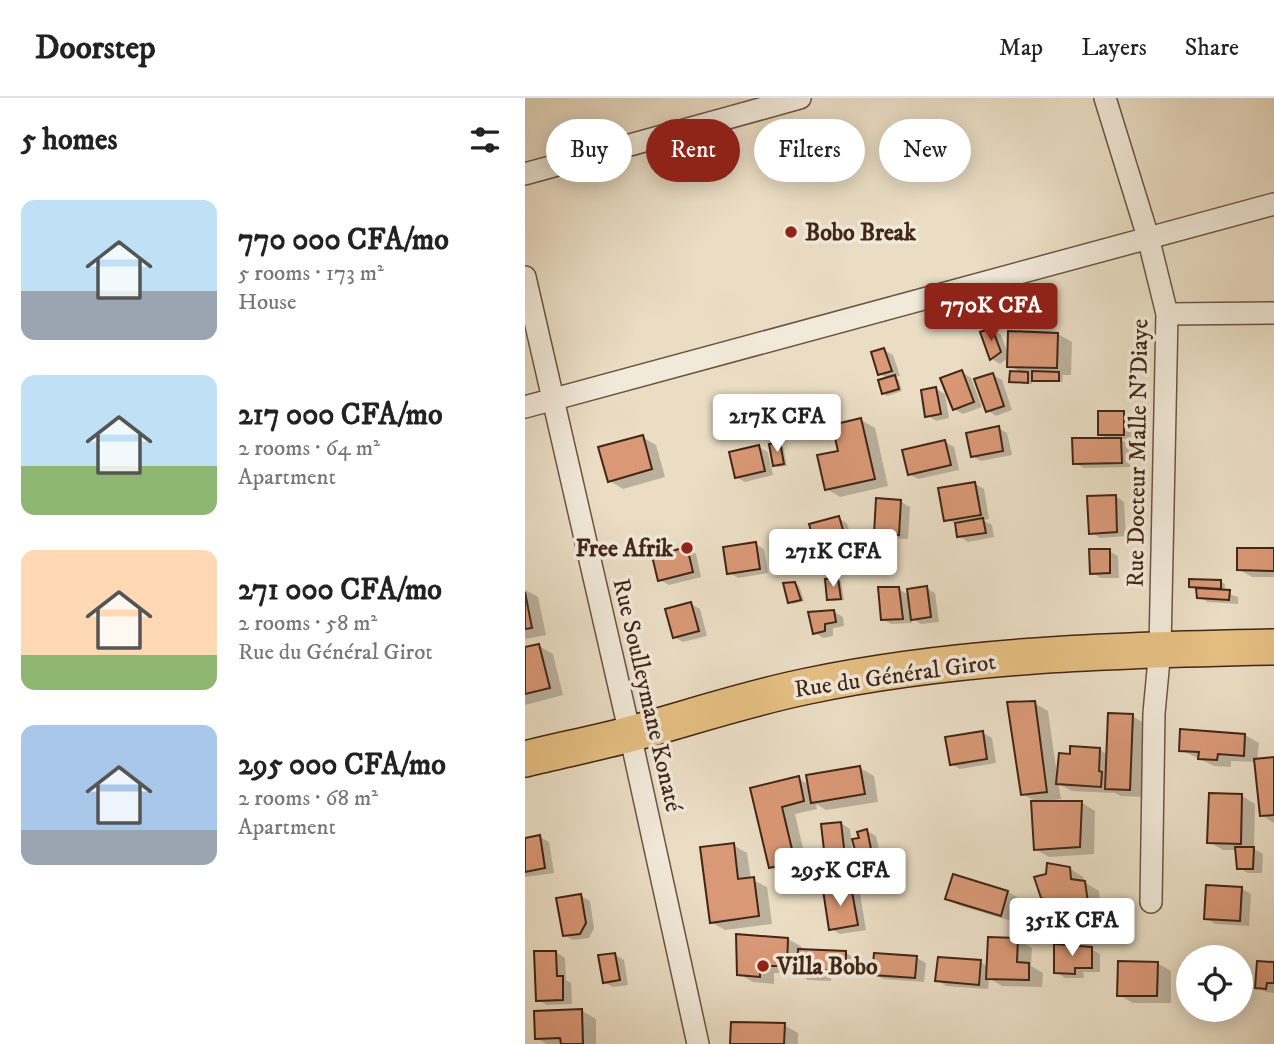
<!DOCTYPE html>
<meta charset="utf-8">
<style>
:root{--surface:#fff;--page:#f6f6f6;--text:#222;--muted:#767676;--line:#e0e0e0;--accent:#8f2418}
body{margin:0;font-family:"IM FELL DW Pica",serif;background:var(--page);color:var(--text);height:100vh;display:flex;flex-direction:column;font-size:26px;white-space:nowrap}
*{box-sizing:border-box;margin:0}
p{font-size:23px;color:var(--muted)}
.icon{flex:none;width:38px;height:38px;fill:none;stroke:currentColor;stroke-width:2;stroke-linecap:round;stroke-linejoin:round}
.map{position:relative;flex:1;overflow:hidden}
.panel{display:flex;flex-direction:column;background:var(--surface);width:525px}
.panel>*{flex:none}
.hud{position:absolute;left:21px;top:21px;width:623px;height:63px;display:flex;gap:14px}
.controls{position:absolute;left:651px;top:847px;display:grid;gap:14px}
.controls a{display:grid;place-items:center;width:77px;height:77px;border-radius:50%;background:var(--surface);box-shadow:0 4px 18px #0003;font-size:35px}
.price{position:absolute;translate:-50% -60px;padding:0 16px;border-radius:7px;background:#fff;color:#222;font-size:23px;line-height:46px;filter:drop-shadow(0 2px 4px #0008)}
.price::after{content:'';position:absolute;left:50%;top:42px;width:21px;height:16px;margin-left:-10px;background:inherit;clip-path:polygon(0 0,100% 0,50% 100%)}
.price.selected{background:var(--accent);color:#fff}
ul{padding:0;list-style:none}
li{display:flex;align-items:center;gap:21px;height:175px;padding:0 21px}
li span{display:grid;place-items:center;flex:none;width:196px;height:140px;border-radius:14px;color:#555}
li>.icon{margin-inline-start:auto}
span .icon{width:84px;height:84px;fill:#fffc;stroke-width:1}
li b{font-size:30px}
h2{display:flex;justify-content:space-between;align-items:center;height:84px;padding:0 21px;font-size:30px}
.chip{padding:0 24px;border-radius:32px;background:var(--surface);box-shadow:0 4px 18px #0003;font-size:24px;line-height:63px}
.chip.selected{background:var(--accent);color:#fff}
header{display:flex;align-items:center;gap:42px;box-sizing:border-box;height:98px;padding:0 35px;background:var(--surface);border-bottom:2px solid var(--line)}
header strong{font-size:33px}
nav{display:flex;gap:38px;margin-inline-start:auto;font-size:24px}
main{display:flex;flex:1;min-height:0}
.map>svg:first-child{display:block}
.shadow{fill:#0003}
.building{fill:#d99876;stroke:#422616;stroke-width:2}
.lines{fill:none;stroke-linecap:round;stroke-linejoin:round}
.minor-casing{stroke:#6c5442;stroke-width:24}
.trunk-casing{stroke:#422616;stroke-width:38}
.minor{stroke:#f1e9d9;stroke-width:21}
.trunk{stroke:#e5be82;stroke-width:35}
.poi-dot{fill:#8f2418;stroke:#f1e9d9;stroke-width:2.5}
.labels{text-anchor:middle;stroke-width:7;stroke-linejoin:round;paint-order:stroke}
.poi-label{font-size:24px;font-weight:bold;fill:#422616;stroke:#f1e9d9;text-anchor:start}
.street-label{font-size:24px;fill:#422616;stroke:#f1e9d9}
</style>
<header>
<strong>Doorstep</strong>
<nav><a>Map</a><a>Layers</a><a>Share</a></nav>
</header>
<main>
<section class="panel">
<h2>5 homes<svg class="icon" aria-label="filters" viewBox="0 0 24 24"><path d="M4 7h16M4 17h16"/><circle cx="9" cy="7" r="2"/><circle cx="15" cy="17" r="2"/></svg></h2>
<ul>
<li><span style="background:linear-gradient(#bfe0f5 65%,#9aa5b1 0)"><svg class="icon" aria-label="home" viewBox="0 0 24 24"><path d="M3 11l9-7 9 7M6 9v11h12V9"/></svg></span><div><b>770 000 CFA/mo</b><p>5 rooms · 173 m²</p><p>House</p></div></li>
<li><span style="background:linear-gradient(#bfe0f5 65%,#8fb573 0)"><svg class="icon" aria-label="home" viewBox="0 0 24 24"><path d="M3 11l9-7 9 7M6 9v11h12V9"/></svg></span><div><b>217 000 CFA/mo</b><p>2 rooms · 64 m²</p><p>Apartment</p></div></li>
<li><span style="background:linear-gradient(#ffd9b3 75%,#8fb573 0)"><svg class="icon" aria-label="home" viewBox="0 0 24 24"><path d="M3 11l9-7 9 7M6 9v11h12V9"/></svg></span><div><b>271 000 CFA/mo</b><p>2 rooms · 58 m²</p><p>Rue du Général Girot</p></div></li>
<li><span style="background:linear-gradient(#a9c7e8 75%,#9aa5b1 0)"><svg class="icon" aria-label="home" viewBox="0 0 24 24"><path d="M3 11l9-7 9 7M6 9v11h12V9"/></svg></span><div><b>295 000 CFA/mo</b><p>2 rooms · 68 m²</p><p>Apartment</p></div></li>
</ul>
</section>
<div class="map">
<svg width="749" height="946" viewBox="0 0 749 946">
<rect width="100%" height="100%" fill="#eaddc4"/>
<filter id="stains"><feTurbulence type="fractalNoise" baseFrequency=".00286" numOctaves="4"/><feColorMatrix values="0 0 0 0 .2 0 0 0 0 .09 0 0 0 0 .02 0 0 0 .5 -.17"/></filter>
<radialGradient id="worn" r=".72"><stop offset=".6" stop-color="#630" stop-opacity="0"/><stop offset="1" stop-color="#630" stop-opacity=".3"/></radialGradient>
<g class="shadow">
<polygon points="467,232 476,237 484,258 533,236 547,244 546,277 538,277 537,284 513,284 507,281 507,286 490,285 486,283 497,275 484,268 484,259 475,266 467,261 458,235"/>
<polygon points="359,252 368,257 375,278 369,279 374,282 377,293 362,298 358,295 364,281 355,276"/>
<polygon points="437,274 446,280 457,309 438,316 429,311"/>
<polygon points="468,277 477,282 487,312 471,318 462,312"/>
<polygon points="411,291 420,296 424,320 411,323 402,317"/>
<polygon points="598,315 607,320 607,341 595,341 605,347 605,369 559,370 550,365 584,342 575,336"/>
<polygon points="336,322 350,330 363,388 315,399 302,391"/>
<polygon points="473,330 482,335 487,357 456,363 447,358"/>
<polygon points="117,339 131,347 140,379 98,391 85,383"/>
<polygon points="420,344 429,349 434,372 393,381 384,376"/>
<polygon points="254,346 258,348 262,368 253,369 249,367"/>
<polygon points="234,349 243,354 248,377 220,384 211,379"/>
<polygon points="450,386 459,391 464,421 458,422 467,427 469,439 443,444 434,438 432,426 420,421"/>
<polygon points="590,398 599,404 601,438 575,440 566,434"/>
<polygon points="376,404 385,409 383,441 360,440 351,435"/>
<polygon points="313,420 322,425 330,451 317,455 324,460 309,464 311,473 295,477 286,471 288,450 294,453"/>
<polygon points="230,446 239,451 243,475 213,480 204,475"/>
<polygon points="162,451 171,456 176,479 144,487 135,482"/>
<polygon points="749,452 749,479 727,479 713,471"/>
<polygon points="584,453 593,458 594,480 576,480 567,475"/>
<polygon points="312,481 316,484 319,502 308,503 304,501"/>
<polygon points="696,484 700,486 699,494 713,499 713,506 683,504 674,499 672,491 666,488"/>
<polygon points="270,485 274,488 279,503 268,506 264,503"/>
<polygon points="401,490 410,495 414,524 396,526 386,520 387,525 366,526 357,521 373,491 384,497"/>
<polygon points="0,492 13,499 21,537 0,541"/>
<polygon points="166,506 175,511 182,538 158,544 149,539"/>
<polygon points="309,514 318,519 319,528 308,530 308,538 298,540 289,534"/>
<polygon points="14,548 28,556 38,597 0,607 0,551"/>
<polygon points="509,605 523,613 532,677 546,658 575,652 583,657 607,618 621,626 618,699 596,698 590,695 547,693 533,685 536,701 527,702 527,705 557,705 570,713 569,756 524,759 510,751 508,702 497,696"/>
<polygon points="458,635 467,640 471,665 435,671 426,666"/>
<polygon points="720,637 734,645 732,662 749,660 749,725 737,717 731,664 706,663 706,669 689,668 656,652"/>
<polygon points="335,670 349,678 353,704 301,712 291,706 292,711 270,716 283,772 260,777 246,769 227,691 273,680 284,687"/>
<polygon points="717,698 730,706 729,751 738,756 737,775 723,775 714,770 712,752 698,752 684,744"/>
<polygon points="316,725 325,731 328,763 310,765 301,760"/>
<polygon points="342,733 351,738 356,760 341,761 332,755 336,741"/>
<polygon points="15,739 24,744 29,775 0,779 0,741"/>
<polygon points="208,747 222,755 226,781 242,789 247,826 200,832 186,824"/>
<polygon points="544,770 558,779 559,784 574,793 576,811 561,809 560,832 538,832 524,824 526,803 517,799"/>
<polygon points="429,778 483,794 497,802 490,824 436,808 422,801"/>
<polygon points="326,789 335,795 341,832 315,836 306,831"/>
<polygon points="717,791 726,796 724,828 690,826 681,820"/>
<polygon points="56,798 65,803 69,830 64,840 48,842 39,837"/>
<polygon points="263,841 277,849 276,853 321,855 330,860 329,877 306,876 306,883 283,882 274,875 249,875 249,886 228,884 214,876"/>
<polygon points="493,842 507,850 506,868 518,875 517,889 477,888 464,880 463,891 421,888 412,882 414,860 456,864 463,869"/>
<polygon points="566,851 575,856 575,874 558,874 559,880 540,880 531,874"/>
<polygon points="31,854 40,860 41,882 46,885 47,906 22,907 13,902"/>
<polygon points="90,857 99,862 103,887 88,889 79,884"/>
<polygon points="392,860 401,865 399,884 358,881 349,876"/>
<polygon points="632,865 646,873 646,905 608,905 594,897"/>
<polygon points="749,866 749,895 741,894 732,889"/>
<polygon points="57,913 71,921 71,946 22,946 11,940"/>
<polygon points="259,927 273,935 273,946 207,946"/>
</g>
<g class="building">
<polygon points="467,230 476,254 465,262 455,234"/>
<polygon points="483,233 533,235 532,270 482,269"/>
<polygon points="359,250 367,273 353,277 346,254"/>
<polygon points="437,272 449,304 428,312 415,280"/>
<polygon points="485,273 503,274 503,285 484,284"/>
<polygon points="507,273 534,274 534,283 507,283"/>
<polygon points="468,275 479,308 461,314 449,281"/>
<polygon points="370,277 374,291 357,296 353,282"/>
<polygon points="411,289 416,316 400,319 396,292"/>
<rect x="573" y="313" width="26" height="24"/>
<polygon points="336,320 350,381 300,392 292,357 313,353 307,327"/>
<polygon points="474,328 478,353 446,359 441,335"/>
<polygon points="118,337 127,371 83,384 73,349"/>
<polygon points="547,340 596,340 597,365 548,366"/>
<polygon points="420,342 426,367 383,377 377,352"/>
<polygon points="255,344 259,366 248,368 244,346"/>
<polygon points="234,347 240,373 210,380 204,354"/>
<polygon points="450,384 456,417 419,423 413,390"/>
<polygon points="591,397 592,434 564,436 562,398"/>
<polygon points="351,400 376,402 374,437 349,436"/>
<polygon points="314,418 322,446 292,454 284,426"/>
<polygon points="458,420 461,435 432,439 430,425"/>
<polygon points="231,444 235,471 202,476 198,449"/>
<polygon points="288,448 291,458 315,451 316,455 301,459 303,468 285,473 279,450"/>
<polygon points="162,449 168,474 133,483 127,458"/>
<polygon points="712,450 749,450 749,473 712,472"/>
<polygon points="564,451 585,451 585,475 565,476"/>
<polygon points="313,480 316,501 302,502 300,481"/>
<polygon points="664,481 696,482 696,491 664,489"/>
<polygon points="270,484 276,502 263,505 258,485"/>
<polygon points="402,488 406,519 386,522 382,491"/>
<polygon points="353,489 374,489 378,521 356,522"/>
<polygon points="671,490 705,492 704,502 672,500"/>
<polygon points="0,494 7,530 0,531"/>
<polygon points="166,504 174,533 148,540 140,511"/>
<polygon points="309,512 311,524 300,526 300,533 288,536 283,514"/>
<polygon points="14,546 25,590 0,596 0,549"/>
<polygon points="510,603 522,694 496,697 482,604"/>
<polygon points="583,615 608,616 605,692 580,691"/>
<polygon points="655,631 720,636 719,658 693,656 692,662 673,661 674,654 654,653"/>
<polygon points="458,633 462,661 425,667 420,639"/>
<polygon points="545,648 575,650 574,673 577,674 576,689 531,686 534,655 545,656"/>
<polygon points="749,659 749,717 735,718 729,661"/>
<polygon points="335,668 340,696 286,705 281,677"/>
<polygon points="274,678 279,703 257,709 270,764 244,770 225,690"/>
<polygon points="684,695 717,696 716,746 682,745"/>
<polygon points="506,703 557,703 555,749 509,752"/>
<polygon points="316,724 320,759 300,761 296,726"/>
<polygon points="342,731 347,756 331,756 327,741 334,740 332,734"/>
<polygon points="15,737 20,770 0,774 0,740"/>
<polygon points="209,745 213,781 229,779 234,818 185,825 175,749"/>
<polygon points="710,749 729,749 728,771 712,771"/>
<polygon points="522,765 545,769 546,781 560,783 563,805 548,803 547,825 522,825 524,802 516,800 509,779 521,776"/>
<polygon points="428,776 483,793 476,818 420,801"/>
<polygon points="681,787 717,789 715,823 679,821"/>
<polygon points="326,788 333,827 304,832 298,792"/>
<polygon points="56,796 61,825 55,836 38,838 31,800"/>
<polygon points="211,836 263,840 262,868 235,868 235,879 212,877"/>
<polygon points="463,839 493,840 492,864 504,865 504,882 461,881"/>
<polygon points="529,846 567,849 567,870 550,870 550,876 529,875"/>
<polygon points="273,851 321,853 321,873 297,872 297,879 272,878"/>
<polygon points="9,853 31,853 32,878 38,878 38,902 11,903"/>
<polygon points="90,855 95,882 78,885 73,857"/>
<polygon points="349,855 392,858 390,880 347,877"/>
<polygon points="413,859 456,862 454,887 410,883"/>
<polygon points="593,863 633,864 632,898 592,898"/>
<polygon points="732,863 749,864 749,885 742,885 741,891 730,890"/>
<polygon points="57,911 58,946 36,946 35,940 10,941 9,913"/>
<polygon points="206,924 260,925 259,946 205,946"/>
</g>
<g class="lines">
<g class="minor-casing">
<g id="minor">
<polyline points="580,0 623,139 642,216 635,551 629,615 626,804"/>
<polyline points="0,76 275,0"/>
<polyline points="0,179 105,636 173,946"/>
<polyline points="642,216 749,215"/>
<polyline points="0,309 749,106"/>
</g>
</g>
<g class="trunk-casing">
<path id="trunk" d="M 0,661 C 36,652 73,645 109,635 C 167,619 224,600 283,588 C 436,556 594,552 749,549"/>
</g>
<use href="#minor" class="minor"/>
<use href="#trunk" class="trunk"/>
</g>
<g class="poi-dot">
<circle cx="266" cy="134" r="7"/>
<circle cx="162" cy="450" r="7"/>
<circle cx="238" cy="868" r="7"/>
</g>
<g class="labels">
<g class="poi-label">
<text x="280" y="142">Bobo Break</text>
<text x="148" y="458" text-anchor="end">Free Afrik</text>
<text x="252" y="876">Villa Bobo</text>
</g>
<g class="street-label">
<text transform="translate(612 355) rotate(-89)" y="8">Rue Docteur Malle N'Diaye</text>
<text transform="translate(370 577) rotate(-8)" y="8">Rue du Général Girot</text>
<text transform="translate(123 597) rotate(77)" y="8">Rue Soulleymane Konaté</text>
</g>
</g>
<rect width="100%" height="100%" filter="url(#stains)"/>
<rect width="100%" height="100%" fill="url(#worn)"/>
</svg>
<div class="controls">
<a><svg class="icon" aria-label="locate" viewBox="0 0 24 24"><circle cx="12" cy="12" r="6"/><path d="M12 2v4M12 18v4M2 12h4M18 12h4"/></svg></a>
</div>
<b class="price selected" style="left:466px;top:245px">770K CFA</b>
<b class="price" style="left:252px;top:356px">217K CFA</b>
<b class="price" style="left:308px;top:491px">271K CFA</b>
<b class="price" style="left:315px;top:810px">295K CFA</b>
<b class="price" style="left:547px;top:860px">351K CFA</b>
<div class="hud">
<a class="chip">Buy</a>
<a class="chip selected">Rent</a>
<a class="chip">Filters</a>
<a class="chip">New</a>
</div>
</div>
</main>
